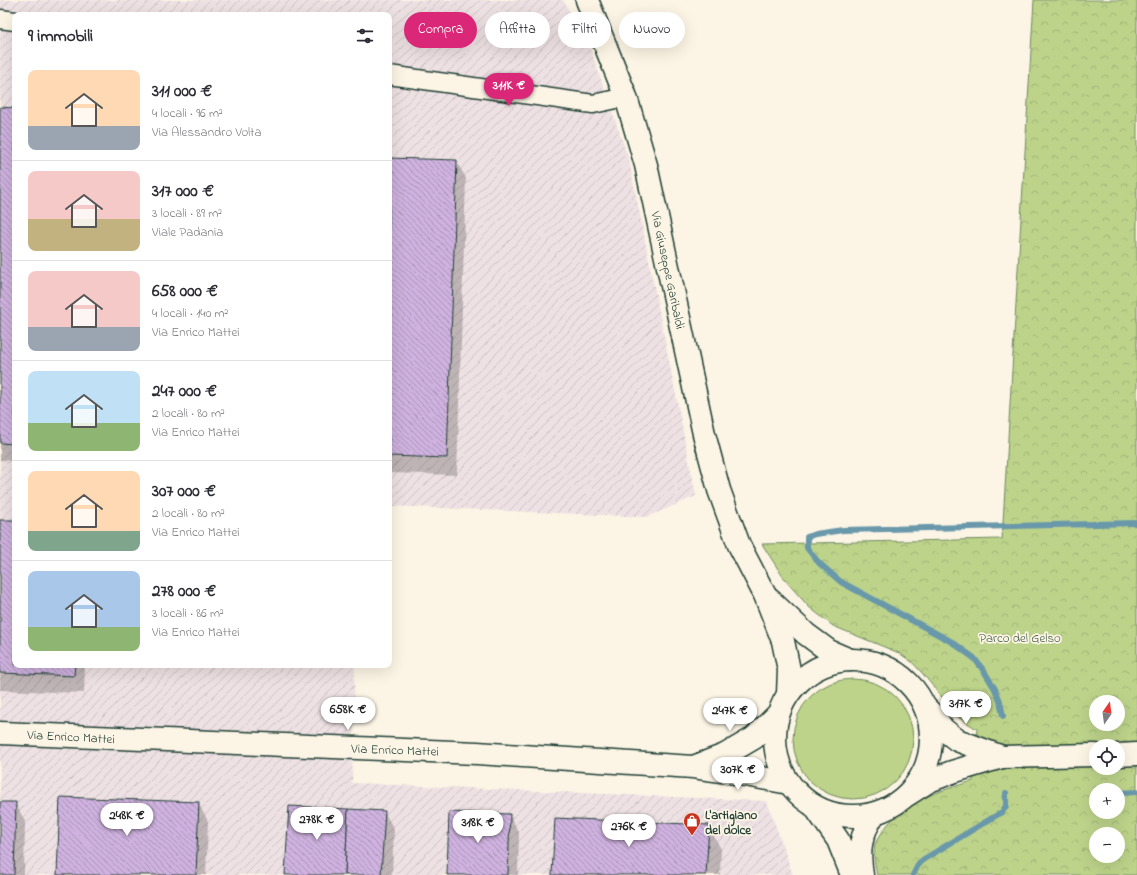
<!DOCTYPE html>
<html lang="it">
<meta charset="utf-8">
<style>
:root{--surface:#fff;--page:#f2f2f3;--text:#2b2b33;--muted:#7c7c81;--line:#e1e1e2;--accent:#db2777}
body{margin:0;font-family:"Indie Flower",sans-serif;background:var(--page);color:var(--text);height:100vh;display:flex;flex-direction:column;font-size:15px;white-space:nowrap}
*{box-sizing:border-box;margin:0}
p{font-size:13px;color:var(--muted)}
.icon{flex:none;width:22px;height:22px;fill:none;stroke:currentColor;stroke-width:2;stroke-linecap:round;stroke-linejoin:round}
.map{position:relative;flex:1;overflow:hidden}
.details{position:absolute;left:12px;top:12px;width:380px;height:656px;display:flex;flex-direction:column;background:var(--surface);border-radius:8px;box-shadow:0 4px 16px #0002}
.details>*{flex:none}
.banner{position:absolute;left:404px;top:12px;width:380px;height:36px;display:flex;gap:8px}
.needle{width:26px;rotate:14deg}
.tools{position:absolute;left:1089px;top:695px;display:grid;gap:8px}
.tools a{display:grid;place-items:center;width:36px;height:36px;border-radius:50%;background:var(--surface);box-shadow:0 4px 16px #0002;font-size:20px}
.price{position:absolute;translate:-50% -34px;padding:0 9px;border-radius:14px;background:#fff;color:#222;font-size:13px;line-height:26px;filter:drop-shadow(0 1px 2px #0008)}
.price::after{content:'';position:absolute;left:50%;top:24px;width:12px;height:9px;margin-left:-6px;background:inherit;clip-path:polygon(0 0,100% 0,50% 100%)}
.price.current{background:var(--accent);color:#fff}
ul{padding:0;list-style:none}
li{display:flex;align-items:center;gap:12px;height:100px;padding:0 16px}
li+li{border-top:1px solid var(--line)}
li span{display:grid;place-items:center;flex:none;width:112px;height:80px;border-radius:8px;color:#555}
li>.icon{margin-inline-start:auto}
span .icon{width:48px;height:48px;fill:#fffc;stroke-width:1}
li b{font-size:17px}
h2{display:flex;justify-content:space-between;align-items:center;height:48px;padding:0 16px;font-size:17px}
.chip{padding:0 14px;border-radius:18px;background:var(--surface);box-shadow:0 4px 16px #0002;font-size:14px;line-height:36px}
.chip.current{background:var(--accent);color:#fff}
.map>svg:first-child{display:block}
.industrial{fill:url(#industrial-furrows)}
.green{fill:#bdd38a;stroke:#6e885f}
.forest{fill:url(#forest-crowns);stroke:#6e885f;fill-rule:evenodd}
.shadow{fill:#0003}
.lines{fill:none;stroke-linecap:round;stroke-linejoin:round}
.stream{stroke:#6998ab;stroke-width:6}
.building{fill:url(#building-back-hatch);stroke:#1f3d34}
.minor-casing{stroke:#1f3d34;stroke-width:21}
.tertiary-casing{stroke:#1f3d34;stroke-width:25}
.primary-casing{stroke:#1f3d34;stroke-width:25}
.minor{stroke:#fcf5e5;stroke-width:18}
.tertiary{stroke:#fcf5e5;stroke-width:22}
.primary{stroke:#fcf5e5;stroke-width:22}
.labels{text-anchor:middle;stroke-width:3.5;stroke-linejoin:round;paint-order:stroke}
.street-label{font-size:13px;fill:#1f3d34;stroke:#fcf5e5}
.park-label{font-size:13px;fill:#3f5b45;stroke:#fcf5e5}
.poi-label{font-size:13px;font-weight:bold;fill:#1f3d34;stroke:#fcf5e5;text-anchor:start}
</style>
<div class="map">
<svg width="1137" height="875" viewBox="0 0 1137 875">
<defs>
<pattern id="industrial-furrows" width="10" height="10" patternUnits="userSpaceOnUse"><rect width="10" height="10" fill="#eee1e3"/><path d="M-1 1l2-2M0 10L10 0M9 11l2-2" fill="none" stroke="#ccc2c3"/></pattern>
<pattern id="forest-crowns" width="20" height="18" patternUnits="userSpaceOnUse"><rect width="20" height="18" fill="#bdd38a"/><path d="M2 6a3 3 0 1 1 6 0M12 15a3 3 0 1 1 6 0" fill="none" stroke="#a2b678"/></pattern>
<pattern id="building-back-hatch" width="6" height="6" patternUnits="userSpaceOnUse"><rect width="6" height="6" fill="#cfb2df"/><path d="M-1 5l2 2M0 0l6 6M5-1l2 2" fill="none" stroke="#a792b6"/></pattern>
</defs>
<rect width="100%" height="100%" fill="#fcf5e5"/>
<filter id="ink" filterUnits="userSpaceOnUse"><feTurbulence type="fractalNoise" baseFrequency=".025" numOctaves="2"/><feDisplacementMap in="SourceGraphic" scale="8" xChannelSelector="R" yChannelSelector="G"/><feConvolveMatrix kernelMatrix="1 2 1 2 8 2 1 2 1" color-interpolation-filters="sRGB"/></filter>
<g filter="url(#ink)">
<polygon class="industrial" points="0,0 563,0 590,48 629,160 696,496 647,517 389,506 389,15 15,15 15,665 355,665 352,783 767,801 793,875 0,875"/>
<circle class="green" cx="853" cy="739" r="60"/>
<path class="forest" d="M 1034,0 L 1137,0 L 1137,875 L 877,875 C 875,866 873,854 875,844 C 876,841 879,837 881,834 C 899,803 941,790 973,781 L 977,729 L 959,718 L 923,674 L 912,662 L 899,653 L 833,626 L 809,607 L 785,580 L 762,544 L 1002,539 ZM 1096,702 L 1118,702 L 1118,724 L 1096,724 ZM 1096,746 L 1118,746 L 1118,768 L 1096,768 ZM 1096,790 L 1118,790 L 1118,812 L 1096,812 ZM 1096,834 L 1118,834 L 1118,856 L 1096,856 Z"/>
<g class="shadow">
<polygon points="0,108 15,109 15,461 0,460"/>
<polygon points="389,159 456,161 466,178 457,475 389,473"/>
<polygon points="0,521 15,521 15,665 85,665 84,693 0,690"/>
<polygon points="0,803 15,803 25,821 24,875 0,875"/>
<polygon points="198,803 208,821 206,875 58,875"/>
<polygon points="384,812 394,829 392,875 286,875"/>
<polygon points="509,815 519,832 518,875 448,875"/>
<polygon points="708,826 721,849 720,875 553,875"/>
</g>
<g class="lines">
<g class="stream">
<polyline points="1003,716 1000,701 995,689 984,671 974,658 952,642 841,582 819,563 807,548 807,537 815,534 843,530 1137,523"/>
<polyline points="1118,793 1137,792"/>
<polyline points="913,875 919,863 924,859 1002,812 1006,806 1006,793"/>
</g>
</g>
<g class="building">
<polygon points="0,107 15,108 15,444 0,443"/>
<polygon points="389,158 457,160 447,458 389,456"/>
<polygon points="0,520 15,520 15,665 75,665 74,676 0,673"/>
<polygon points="60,797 199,802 196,875 57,875"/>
<polygon points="0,802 16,802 14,875 0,875"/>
<polygon points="289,806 348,809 345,875 285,875"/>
<polygon points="348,809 385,811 381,875 345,875"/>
<polygon points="449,812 510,814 508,875 447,875"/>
<polygon points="555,818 709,825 706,875 552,875"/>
</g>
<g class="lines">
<g class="minor-casing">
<g id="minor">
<polyline points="0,19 15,21"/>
<polyline points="389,75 593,104 626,97"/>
</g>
</g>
<g class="tertiary-casing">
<g id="tertiary">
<polyline points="925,707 934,716 943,729 957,740 1002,757"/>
<polyline points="0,733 477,753 693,767 729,772 789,783"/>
<polyline points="1118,755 1137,754"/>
<polyline points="696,766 725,755 754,738 778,714"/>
<polyline points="907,795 929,781 952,772 1002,757 1096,755"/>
</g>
</g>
<g class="primary-casing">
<g id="primary">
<polyline points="587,0 626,97 646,165 704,434 719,490 739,545 765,595 783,641 789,670 788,694"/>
<polyline points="770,600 806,634 829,651 850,660"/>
<circle cx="853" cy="738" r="78"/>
<polyline points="815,807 838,840 852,875"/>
<path d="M 862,875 C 858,849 860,836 874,814"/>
</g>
</g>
<use href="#minor" class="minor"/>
<use href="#tertiary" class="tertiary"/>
<use href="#primary" class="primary"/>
</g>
</g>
<defs>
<g id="shop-pin" transform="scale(0.9)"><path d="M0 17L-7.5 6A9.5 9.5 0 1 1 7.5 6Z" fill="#c8321e" stroke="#fcf5e5"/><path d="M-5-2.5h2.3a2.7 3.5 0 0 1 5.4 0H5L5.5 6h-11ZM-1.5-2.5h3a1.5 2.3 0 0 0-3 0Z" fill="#fff"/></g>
</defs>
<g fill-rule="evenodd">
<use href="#shop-pin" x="692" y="821"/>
</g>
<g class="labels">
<g class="street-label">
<text transform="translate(669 270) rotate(78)" y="5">Via Giuseppe Garibaldi</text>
<text transform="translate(71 736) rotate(3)" y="5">Via Enrico Mattei</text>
<text transform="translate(395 749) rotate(2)" y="5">Via Enrico Mattei</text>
</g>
<g class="park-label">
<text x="1020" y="642">Parco del Gelso</text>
</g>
<g class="poi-label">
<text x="705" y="819">L'artigiano<tspan x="705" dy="15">del dolce</tspan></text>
</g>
</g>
</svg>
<div class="tools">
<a><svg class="needle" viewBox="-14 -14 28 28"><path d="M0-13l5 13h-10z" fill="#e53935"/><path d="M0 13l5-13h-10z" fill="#7c7c81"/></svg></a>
<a><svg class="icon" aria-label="locate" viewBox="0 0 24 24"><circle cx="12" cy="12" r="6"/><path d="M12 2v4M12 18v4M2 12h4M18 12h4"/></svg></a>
<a>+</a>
<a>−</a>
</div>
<b class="price current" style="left:509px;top:107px">311K €</b>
<b class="price" style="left:966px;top:725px">317K €</b>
<b class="price" style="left:348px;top:731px">658K €</b>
<b class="price" style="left:730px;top:732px">247K €</b>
<b class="price" style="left:738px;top:791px">307K €</b>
<b class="price" style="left:127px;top:837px">248K €</b>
<b class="price" style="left:317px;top:841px">278K €</b>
<b class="price" style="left:478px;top:844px">318K €</b>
<b class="price" style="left:629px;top:848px">276K €</b>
<div class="banner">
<a class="chip current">Compra</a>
<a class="chip">Affitta</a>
<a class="chip">Filtri</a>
<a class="chip">Nuovo</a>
</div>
<section class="details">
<h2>9 immobili<svg class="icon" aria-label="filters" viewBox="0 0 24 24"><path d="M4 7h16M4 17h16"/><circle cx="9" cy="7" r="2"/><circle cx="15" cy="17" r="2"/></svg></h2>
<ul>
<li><span style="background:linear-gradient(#ffd9b3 70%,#9aa5b1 0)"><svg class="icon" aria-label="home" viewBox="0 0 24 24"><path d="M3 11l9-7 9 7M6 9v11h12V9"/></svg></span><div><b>311 000 €</b><p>4 locali · 96 m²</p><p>Via Alessandro Volta</p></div></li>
<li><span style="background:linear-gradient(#f6c9c9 60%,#c2b280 0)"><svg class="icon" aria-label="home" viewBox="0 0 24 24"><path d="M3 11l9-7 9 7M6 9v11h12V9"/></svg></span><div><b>317 000 €</b><p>3 locali · 89 m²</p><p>Viale Padania</p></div></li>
<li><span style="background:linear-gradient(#f6c9c9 70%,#9aa5b1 0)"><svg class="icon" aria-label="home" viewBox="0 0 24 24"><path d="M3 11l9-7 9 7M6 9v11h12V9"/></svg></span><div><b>658 000 €</b><p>4 locali · 140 m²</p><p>Via Enrico Mattei</p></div></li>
<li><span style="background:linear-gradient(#bfe0f5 65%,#8fb573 0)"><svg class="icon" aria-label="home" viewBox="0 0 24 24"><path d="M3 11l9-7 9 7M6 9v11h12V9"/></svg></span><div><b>247 000 €</b><p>2 locali · 80 m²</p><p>Via Enrico Mattei</p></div></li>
<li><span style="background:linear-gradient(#ffd9b3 75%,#7fa58c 0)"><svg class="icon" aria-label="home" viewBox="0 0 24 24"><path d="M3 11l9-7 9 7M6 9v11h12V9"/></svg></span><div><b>307 000 €</b><p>2 locali · 80 m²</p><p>Via Enrico Mattei</p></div></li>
<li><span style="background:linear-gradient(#a9c7e8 70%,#8fb573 0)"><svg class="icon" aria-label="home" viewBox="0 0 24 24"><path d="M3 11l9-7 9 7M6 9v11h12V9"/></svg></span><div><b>278 000 €</b><p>3 locali · 86 m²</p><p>Via Enrico Mattei</p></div></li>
</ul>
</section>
</div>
